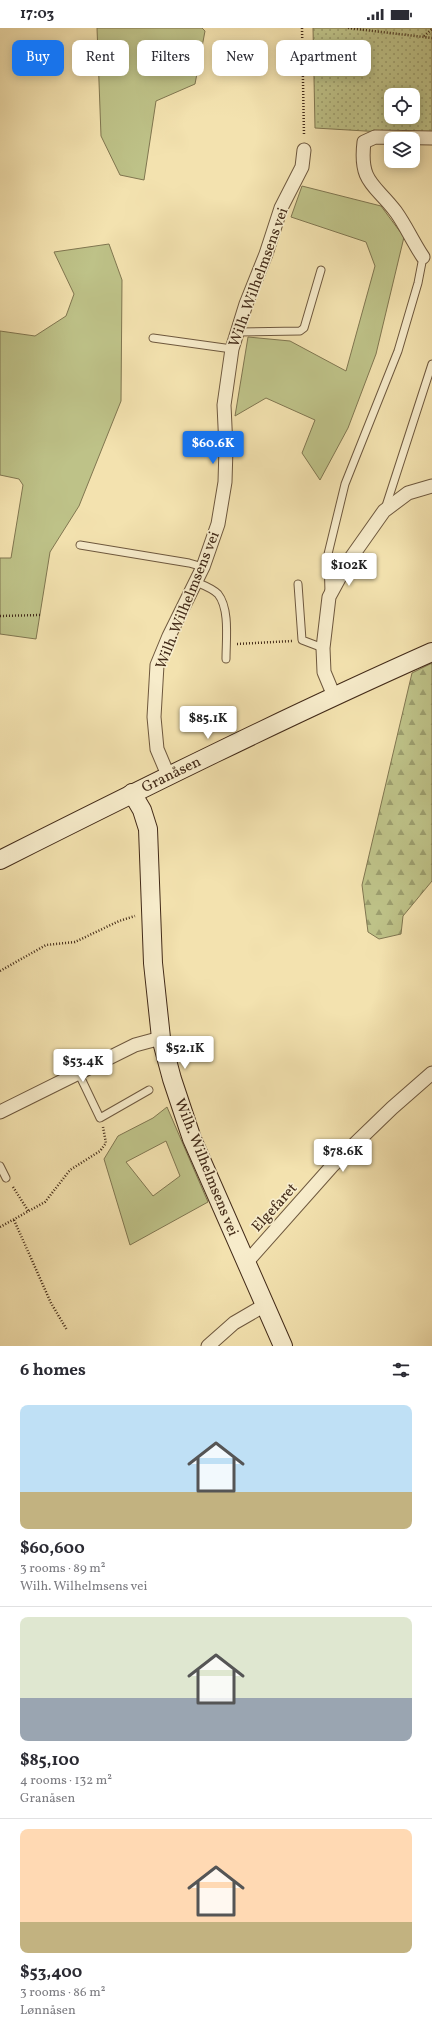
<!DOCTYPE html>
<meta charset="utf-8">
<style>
:root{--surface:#fff;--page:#f7f7f7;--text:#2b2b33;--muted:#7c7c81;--line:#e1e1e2;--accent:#1a73e8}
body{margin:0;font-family:Vollkorn,serif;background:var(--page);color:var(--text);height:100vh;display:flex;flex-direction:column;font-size:15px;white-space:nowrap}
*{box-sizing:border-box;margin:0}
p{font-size:13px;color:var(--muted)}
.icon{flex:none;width:22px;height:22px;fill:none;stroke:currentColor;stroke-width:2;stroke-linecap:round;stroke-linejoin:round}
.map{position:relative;height:1318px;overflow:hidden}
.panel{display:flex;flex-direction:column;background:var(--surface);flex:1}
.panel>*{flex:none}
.top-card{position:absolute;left:12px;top:12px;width:408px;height:36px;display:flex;gap:8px}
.buttons{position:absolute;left:384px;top:60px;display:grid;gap:8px}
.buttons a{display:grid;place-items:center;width:36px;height:36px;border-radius:8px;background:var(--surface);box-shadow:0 2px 10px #0003;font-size:20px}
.price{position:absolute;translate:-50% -34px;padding:0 9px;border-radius:4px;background:#fff;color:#222;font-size:13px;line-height:26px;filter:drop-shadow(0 1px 2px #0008)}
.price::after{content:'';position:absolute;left:50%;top:24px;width:12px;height:9px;margin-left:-6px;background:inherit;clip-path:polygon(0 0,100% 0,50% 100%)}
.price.current{background:var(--accent);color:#fff}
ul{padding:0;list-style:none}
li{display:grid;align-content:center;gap:8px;height:212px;padding:0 20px}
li+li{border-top:1px solid var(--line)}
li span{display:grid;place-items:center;height:124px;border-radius:8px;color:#555}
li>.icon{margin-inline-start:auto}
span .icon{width:72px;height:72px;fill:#fffc;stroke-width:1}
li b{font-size:17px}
h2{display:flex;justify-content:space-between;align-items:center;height:48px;padding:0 20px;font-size:17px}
.chip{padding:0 14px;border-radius:8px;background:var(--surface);box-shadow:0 2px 10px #0003;font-size:14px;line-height:36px}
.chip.current{background:var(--accent);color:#fff}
.status{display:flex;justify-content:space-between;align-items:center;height:28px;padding:0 20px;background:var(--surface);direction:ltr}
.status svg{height:11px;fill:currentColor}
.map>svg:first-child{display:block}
.grass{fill:#bec288;stroke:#807650;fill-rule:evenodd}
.forest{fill:url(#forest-firs);stroke:#807650}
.park{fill:url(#park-dots);stroke:#807650;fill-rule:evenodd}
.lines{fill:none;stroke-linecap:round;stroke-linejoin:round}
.lane-casing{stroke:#6e583e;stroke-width:9}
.street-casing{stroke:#6e583e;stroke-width:15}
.secondary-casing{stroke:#422a18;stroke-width:20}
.path{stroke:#422a18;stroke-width:2.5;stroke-dasharray:1 2;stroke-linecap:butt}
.lane{stroke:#f7eccb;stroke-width:7}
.street{stroke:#f7eccb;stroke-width:13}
.secondary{stroke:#f7eccb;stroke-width:18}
.labels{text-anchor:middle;stroke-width:3.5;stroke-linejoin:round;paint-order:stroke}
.street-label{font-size:15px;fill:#422a18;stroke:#f7eccb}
</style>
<div class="status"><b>17:03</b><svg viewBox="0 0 49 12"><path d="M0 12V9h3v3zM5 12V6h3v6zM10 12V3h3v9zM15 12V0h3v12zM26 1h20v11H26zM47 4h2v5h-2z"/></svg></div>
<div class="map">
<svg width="432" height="1318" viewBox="0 0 432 1318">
<defs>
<pattern id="forest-firs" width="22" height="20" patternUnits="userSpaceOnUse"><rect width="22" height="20" fill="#bec288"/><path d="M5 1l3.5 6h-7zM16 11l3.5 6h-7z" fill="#9c9e6e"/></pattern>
<pattern id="park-dots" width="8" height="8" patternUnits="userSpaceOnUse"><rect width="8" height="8" fill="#bec288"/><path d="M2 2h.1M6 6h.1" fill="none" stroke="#9c9e6e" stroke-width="1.8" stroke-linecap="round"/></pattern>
</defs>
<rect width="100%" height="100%" fill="#f3e2af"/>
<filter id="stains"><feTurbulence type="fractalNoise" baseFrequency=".005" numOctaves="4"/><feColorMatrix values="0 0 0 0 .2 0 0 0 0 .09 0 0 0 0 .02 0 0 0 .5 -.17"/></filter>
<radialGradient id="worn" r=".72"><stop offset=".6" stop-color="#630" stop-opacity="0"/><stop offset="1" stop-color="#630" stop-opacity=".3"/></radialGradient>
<g class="grass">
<polygon points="97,0 202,0 205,3 195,56 156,73 144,152 120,147 101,108"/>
<polygon points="302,158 381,178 404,209 376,326 348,400 320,452 302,425 315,392 266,370 235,388 248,309 290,313 346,343 375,238 366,214 291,189"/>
<polygon points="109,216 122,252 121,373 79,478 50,524 36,611 0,606 0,530 11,530 23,457 19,451 0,447 0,303 35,308 66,288 74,266 54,224"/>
<path d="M 167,1079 L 208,1174 L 130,1217 L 104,1131 L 118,1108 L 153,1090 ZM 166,1113 L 180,1148 L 153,1168 L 126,1134 Z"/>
</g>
<polygon class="forest" points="432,635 432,853 403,888 401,906 379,911 368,904 362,857 412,645"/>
<path class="park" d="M 313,0 L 432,0 L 432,107 L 315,100 ZM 391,67 L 413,67 L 413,89 L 391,89 Z"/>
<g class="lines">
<g class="lane-casing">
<g id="lane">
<polyline points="237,304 300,303 304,300 321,242"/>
<polyline points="153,310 232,321"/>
<polyline points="385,481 432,336"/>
<polyline points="80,517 189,535 203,539"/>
<path d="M 196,554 C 203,557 212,560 218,566 C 230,581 226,612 226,631"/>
<polyline points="298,556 302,612 323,620"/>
<polyline points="329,565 328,526 345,456 398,323 418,255 423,229"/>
<polyline points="78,1044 100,1090 149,1062"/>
<polyline points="0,1138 6,1150"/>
</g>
</g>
<g class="street-casing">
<g id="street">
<path d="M 423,229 C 413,214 406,198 396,184 C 375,156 359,155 364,114 L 375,109 L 432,110"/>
<polyline points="334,668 324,644 323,620 329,569 348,534 384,483 408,465 432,458"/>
<polyline points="168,747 157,721 154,689 157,637 169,608 203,539 218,496 225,454 226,420 224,377 232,321 246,276 266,226 281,180 302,139 304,122"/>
<polyline points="0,1084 135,1017 161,1010"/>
<polyline points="246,1235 333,1137 392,1080 432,1045"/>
<polyline points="208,1318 234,1295 265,1277"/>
</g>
</g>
<g class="secondary-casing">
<g id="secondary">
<polyline points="132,765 142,782 148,801 153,935 161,1010 172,1051 192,1111 283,1318"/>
<path d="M 0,832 C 143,760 286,689 432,624"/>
</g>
</g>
<g class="path">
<polyline points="302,0 304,107"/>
<polyline points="348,0 432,10"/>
<polyline points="424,8 432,1"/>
<polyline points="0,588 40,587"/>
<polyline points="237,616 292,613"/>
<polyline points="0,943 46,917 75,914 119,893 135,888"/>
<polyline points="13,1159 29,1184"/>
<polyline points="14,1192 51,1275 67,1302"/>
<polyline points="0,1199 45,1174 70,1142 100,1123 106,1115 103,1099"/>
</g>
<use href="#lane" class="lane"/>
<use href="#street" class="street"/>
<use href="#secondary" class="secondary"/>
</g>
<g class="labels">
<g class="street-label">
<text transform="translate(258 249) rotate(-70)" y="5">Wilh. Wilhelmsens vei</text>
<text transform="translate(187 572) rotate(-68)" y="5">Wilh. Wilhelmsens vei</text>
<text transform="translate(171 746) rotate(-26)" y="5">Granåsen</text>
<text transform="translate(207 1139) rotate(68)" y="5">Wilh. Wilhelmsens vei</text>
<text transform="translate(274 1179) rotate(-48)" y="5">Elgefaret</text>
</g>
</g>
<rect width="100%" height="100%" filter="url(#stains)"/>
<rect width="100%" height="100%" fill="url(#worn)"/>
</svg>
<div class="buttons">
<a><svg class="icon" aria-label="locate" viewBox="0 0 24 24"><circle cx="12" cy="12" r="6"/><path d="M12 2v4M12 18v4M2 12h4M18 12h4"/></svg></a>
<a><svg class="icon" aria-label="layers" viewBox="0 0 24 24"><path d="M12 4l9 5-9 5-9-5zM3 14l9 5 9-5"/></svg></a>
</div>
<b class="price current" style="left:213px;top:437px">$60.6K</b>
<b class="price" style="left:349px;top:559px">$102K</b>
<b class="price" style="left:208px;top:712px">$85.1K</b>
<b class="price" style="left:185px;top:1042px">$52.1K</b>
<b class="price" style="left:83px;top:1055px">$53.4K</b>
<b class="price" style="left:343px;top:1145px">$78.6K</b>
<div class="top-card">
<a class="chip current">Buy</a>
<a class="chip">Rent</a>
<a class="chip">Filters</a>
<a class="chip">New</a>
<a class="chip">Apartment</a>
</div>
</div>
<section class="panel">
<h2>6 homes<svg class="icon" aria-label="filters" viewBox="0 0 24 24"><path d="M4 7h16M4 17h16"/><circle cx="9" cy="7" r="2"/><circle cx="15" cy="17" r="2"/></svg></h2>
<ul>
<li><span style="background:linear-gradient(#bfe0f5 70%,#c2b280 0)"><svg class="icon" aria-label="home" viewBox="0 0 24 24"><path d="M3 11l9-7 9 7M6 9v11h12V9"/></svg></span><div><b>$60,600</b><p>3 rooms · 89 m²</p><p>Wilh. Wilhelmsens vei</p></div></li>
<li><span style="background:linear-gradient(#dfe7d0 65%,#9aa5b1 0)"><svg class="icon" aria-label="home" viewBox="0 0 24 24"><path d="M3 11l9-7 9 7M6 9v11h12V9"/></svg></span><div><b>$85,100</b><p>4 rooms · 132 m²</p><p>Granåsen</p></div></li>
<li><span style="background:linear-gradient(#ffd9b3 75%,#c2b280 0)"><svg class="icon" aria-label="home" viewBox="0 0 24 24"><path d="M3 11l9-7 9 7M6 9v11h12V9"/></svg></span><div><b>$53,400</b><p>3 rooms · 86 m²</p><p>Lønnåsen</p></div></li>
</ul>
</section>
